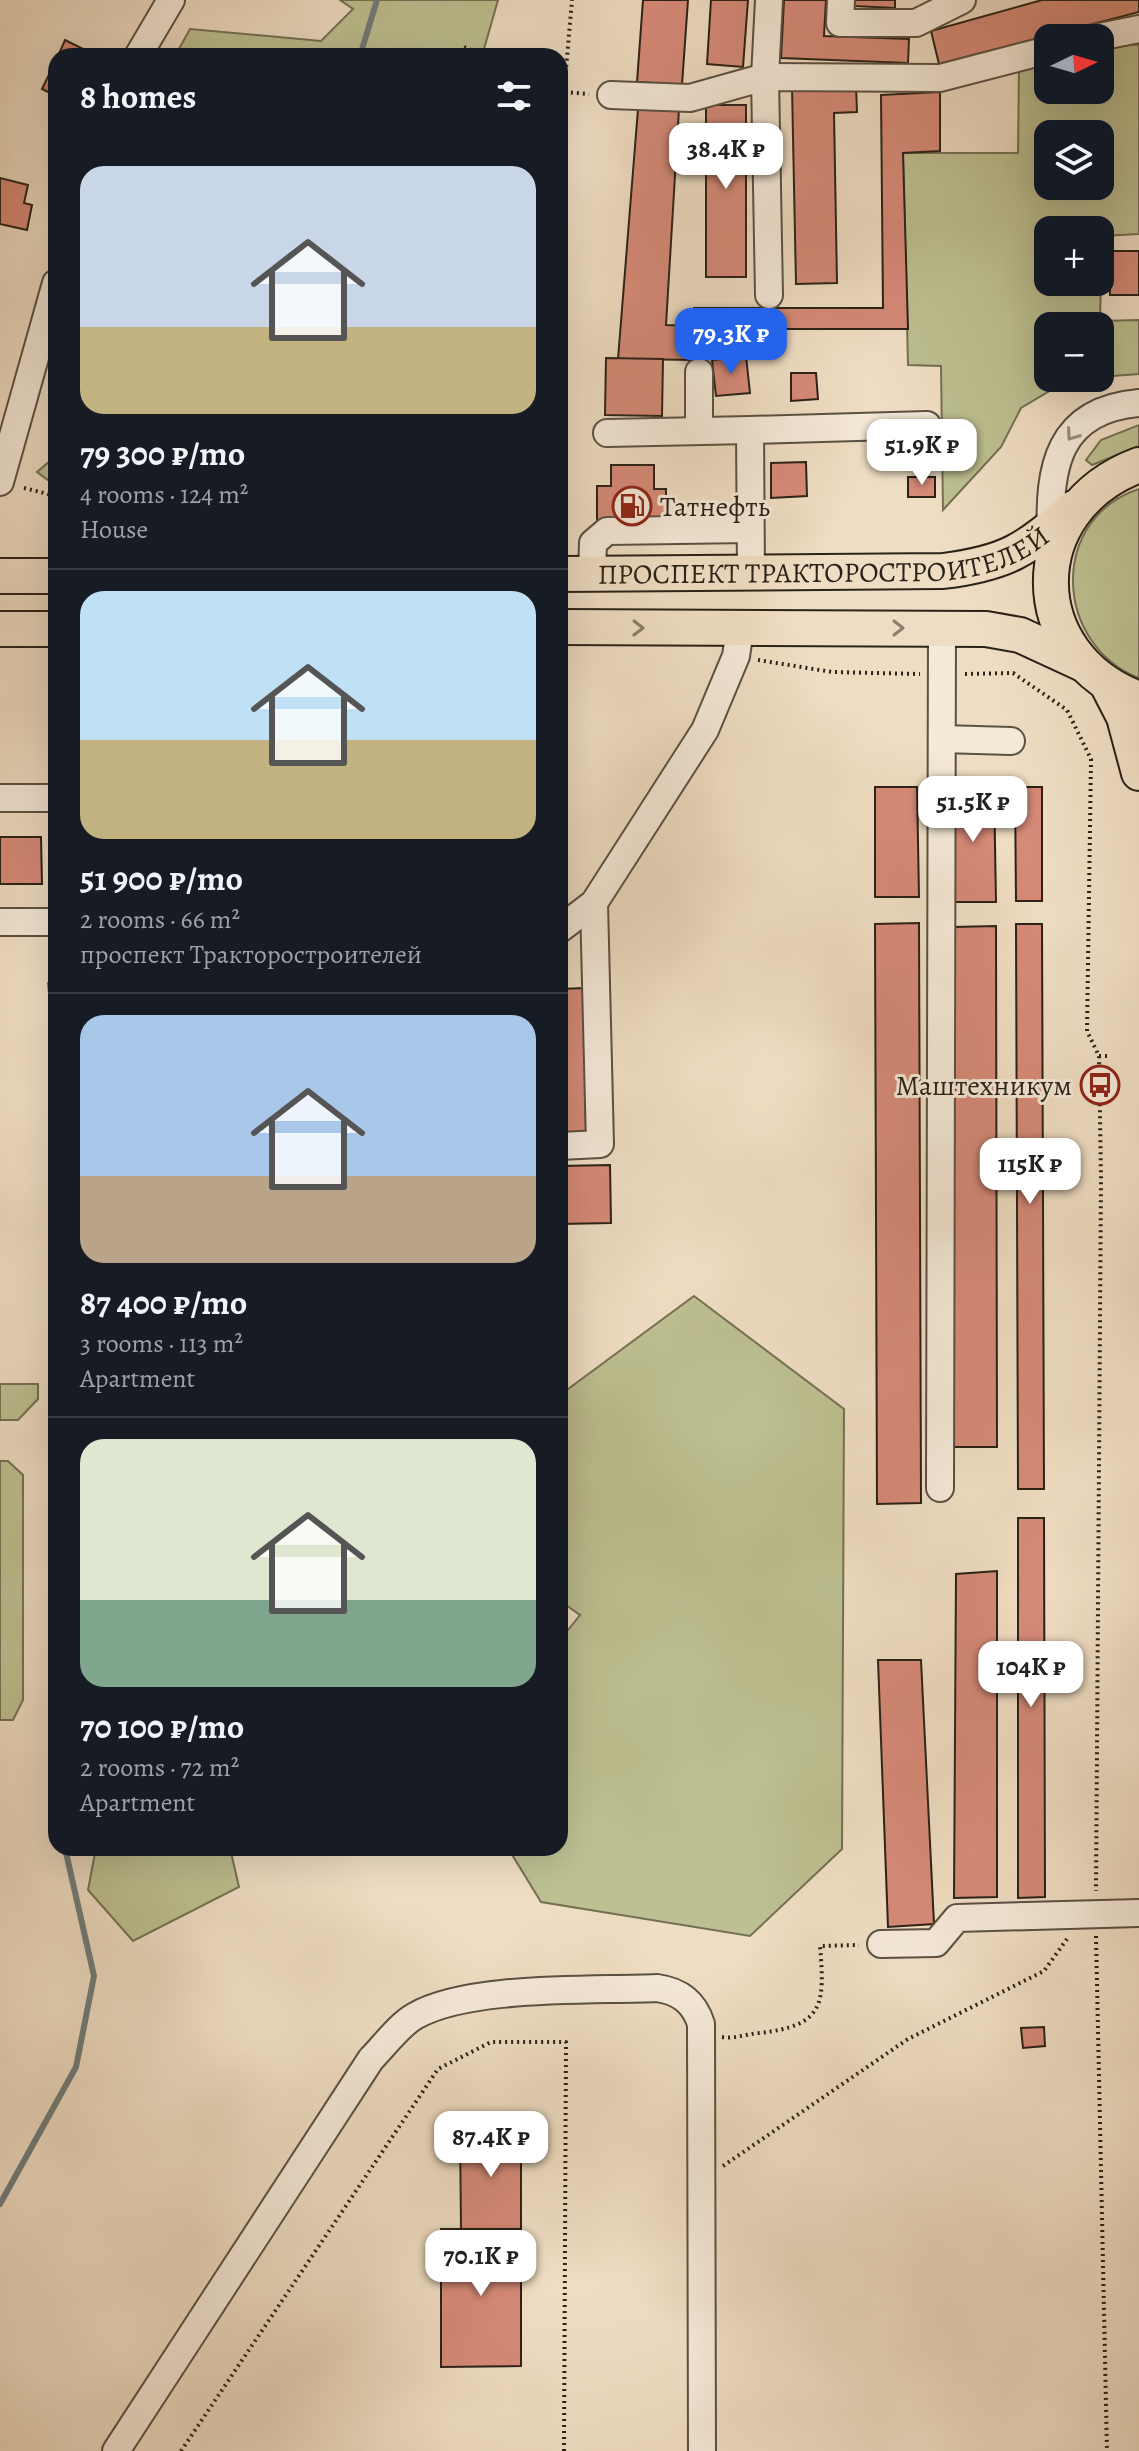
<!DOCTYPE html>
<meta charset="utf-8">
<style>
:root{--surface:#171b24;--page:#242831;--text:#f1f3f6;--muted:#9ea1a6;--line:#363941;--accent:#2563eb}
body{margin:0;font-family:Alegreya,serif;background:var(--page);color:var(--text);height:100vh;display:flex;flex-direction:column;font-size:30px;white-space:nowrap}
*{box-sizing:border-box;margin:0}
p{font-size:26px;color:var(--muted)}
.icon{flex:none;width:44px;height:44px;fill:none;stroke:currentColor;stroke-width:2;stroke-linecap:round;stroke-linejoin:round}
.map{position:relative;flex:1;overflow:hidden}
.panel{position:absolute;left:48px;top:48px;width:520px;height:1808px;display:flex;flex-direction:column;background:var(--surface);border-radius:24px;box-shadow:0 8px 32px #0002}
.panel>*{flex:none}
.needle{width:52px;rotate:85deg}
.buttons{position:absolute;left:1034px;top:24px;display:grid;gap:16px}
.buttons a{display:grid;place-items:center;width:80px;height:80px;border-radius:16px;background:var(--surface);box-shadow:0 8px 32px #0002;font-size:40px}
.price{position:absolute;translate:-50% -68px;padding:0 18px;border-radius:16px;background:#fff;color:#222;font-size:26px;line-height:52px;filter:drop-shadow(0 2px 4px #0008)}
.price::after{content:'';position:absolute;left:50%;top:48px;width:24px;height:18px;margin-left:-12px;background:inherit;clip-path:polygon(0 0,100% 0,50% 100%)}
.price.current{background:var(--accent);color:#fff}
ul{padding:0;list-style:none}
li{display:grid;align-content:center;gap:16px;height:424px;padding:0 32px}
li+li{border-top:2px solid var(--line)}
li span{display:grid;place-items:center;height:248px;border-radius:24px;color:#555}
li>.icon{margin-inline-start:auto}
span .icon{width:144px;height:144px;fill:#fffc;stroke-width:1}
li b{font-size:34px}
h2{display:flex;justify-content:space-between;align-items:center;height:96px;padding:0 32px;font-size:34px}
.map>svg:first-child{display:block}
.green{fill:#bdc091;stroke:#747054;stroke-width:2;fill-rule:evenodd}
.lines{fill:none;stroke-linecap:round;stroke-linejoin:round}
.stream{stroke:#707c7b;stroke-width:6}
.building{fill:#d68a78;stroke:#2a2117;stroke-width:2}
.minor-casing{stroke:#5b5042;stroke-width:30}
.major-casing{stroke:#2a2117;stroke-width:38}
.path{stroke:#2a2117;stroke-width:4;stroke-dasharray:2 4;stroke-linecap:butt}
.minor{stroke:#f5e9d8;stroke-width:26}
.major{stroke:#efddc3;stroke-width:34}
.oneway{stroke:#9a8f81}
.oneway2{stroke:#8c7f6d}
.labels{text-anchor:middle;stroke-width:6;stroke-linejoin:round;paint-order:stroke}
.poi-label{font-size:28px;fill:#2a2117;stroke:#f5e9d8;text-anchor:start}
.street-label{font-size:28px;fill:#2a2117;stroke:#f5e9d8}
</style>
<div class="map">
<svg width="1139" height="2451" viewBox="0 0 1139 2451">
<rect width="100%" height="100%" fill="#efddc3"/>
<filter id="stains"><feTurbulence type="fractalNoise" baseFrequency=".0025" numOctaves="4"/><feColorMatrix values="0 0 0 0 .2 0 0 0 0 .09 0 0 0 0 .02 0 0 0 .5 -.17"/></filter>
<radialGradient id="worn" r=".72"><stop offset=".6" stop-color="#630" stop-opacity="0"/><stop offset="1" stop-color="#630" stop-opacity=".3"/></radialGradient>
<g class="green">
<polygon points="340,0 498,0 482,56 175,56 190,29 321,41 353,9"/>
<path d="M 1112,44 L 1139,45 L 1139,234 L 1102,236 L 1100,321 L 1139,320 L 1139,374 L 1100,377 L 1100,326 L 1048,326 L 1048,378 L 1082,378 L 1070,379 L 1021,408 L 1001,447 L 943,510 L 941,366 L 908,365 L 903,153 L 1018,153 L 1019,67 L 1048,60 L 1048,90 L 1100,90 L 1100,47 ZM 1048,134 L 1100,134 L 1100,186 L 1048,186 ZM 1048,230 L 1100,230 L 1100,282 L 1048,282 Z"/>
<polygon points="1139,425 1139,446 1092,465 1086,460 1101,440"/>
<polygon points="56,456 56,486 37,472"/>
<path d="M 1139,489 L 1139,678 C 1054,645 1048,519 1139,489 Z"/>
<polygon points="56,982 56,1061 48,983"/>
<polygon points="694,1296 844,1409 842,1849 750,1936 541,1902 508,1848 560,1848 560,1640 580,1615 560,1601 560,1395"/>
<polygon points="0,1384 38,1384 38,1399 18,1420 0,1420"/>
<polygon points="0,1461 8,1461 23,1475 23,1700 13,1720 0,1720"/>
<polygon points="96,1848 230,1848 239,1887 133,1941 88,1890"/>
</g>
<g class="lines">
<g class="stream">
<polyline points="360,56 377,0"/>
<polyline points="0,2204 76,2067 94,1976 65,1848"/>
</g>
</g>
<g class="building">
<polygon points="643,0 688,0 682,85 637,82"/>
<polygon points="711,0 748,0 743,67 707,64"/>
<polygon points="784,0 826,0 824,36 909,39 908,63 781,58"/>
<polygon points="854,0 895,0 895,8 854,6"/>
<polygon points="1042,0 1139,0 1139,12 939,64 931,31"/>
<polygon points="65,40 97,56 58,56"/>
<polygon points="56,60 56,96 42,89"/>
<polygon points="856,86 857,112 834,113 837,283 796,284 792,87"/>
<polygon points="940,92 940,151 903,153 908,329 701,329 698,360 618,359 638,109 679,109 666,325 694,326 694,308 883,308 881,95"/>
<rect x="706" y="105" width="40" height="172"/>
<polygon points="0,178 28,185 24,203 32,205 27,230 0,224"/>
<polygon points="1109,251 1139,251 1139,295 1110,295"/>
<polygon points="746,356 750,393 716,396 712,360"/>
<polygon points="606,358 663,359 662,416 605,415"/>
<polygon points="56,364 56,390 49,388"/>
<polygon points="791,373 816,373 818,399 791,401"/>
<polygon points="806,462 807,496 771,498 771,463"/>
<polygon points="611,465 654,465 654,489 666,489 666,524 597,524 597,486 611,486"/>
<rect x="908" y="477" width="27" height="20"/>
<polygon points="875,787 917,787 919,897 875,897"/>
<polygon points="950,787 994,787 996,902 953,902"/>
<polygon points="1015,787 1042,787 1042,901 1016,901"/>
<polygon points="0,837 41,837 42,884 0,884"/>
<polygon points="919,923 921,1503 877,1504 875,924"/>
<polygon points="1016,924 1042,924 1044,1489 1018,1489"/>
<polygon points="996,926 997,1447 954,1447 953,927"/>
<polygon points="584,988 586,1133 560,1133 560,989"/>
<polygon points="610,1165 611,1223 560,1224 560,1166"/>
<polygon points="1018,1518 1044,1518 1045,1897 1018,1898"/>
<polygon points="997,1571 997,1897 954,1898 956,1574"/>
<polygon points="878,1660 921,1660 934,1924 888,1927"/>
<polygon points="1044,2027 1045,2046 1023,2048 1021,2028"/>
<polygon points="460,2130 521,2130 521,2229 461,2229"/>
<polygon points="441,2229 521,2229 521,2366 441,2367"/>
</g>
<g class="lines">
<g class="minor-casing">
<g id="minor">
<polyline points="769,0 765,77 769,295"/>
<polyline points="841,0 840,23 916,23 962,0"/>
<polyline points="1094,38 1139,29"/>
<polyline points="138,56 171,0"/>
<polyline points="611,95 690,98 765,77 940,78 1048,50"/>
<polyline points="699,431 699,372"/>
<polyline points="607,433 750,430"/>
<polyline points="0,482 56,283"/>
<path d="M 1051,537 C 1048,467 1058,410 1139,403"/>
<polyline points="592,574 593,543 607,531 750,529"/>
<polyline points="751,574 750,430 927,425"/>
<polyline points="942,739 1011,741"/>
<polyline points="0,798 56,798"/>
<polyline points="0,922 56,922"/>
<polyline points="560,929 594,903 705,730 736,656 740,629"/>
<polyline points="560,1146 600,1144 594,903"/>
<polyline points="940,1488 942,627"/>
<polyline points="881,1944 936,1943 957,1918 1139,1913"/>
<path d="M 116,2451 L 371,2059 C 384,2046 399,2025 415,2016 C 469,1985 592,1991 657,1988 C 679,1991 694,2002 701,2024 L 702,2451"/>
</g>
</g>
<g class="major-casing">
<g id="major">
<path d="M 1139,465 C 1021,509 1022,656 1139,699"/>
<path id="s1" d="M 560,574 L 943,571 C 1008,563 1025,550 1074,508"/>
<polyline points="0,576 56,576"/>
<polyline points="560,627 986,629 1020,635 1083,664"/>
<polyline points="0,629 56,629"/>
<polyline points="1107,684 1124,717 1139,773"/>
</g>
</g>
<g class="path">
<polyline points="464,47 485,56"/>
<polyline points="560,90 564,92 572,0"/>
<polyline points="560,193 564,92 589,94"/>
<polyline points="24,488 56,496"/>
<polyline points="560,543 572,543"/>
<polyline points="758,660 832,672 920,674"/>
<polyline points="965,674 1013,673 1067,710 1091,759 1087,1031 1099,1056 1101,1177 1096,1891"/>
<polyline points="1099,1056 1108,1056"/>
<polyline points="1096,1936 1107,2451"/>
<path d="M 722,2037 C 735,2039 746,2034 759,2033 C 824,2026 825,2005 820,1946 L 859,1945"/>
<polyline points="723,2166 908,2039 1044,1971 1067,1939"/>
<polyline points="181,2451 438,2069 491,2042 566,2042 564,2451"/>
</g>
<use href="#minor" class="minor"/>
<use href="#major" class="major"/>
</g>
<defs><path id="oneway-chevron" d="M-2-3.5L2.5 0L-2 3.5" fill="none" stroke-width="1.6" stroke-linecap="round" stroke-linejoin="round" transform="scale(2)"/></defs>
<use class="oneway" href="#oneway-chevron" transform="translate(1072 435) rotate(125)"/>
<g class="oneway2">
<use href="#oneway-chevron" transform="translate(638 628) rotate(1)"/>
<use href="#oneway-chevron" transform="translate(898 628)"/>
</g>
<defs>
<g id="fuel-ring" transform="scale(2)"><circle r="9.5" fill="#f5e9d8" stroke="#8f2418" stroke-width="1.5"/><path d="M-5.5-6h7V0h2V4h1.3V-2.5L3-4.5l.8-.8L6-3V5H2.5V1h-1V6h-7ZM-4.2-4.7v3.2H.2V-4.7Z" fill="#8f2418"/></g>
<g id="bus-ring" transform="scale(2)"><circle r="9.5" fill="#f5e9d8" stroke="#8f2418" stroke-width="1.5"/><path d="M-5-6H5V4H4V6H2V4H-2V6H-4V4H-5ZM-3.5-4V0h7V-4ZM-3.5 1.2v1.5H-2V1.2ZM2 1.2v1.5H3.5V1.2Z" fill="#8f2418"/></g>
</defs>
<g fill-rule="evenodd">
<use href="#fuel-ring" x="632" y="506"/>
<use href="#bus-ring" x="1100" y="1085"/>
</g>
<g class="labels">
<g class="poi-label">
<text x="660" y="516">Татнефть</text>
<text x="1072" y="1095" text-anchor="end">Маштехникум</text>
</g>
<g class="street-label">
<text dy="10" stroke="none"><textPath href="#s1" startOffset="266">ПРОСПЕКТ ТРАКТОРОСТРОИТЕЛЕЙ</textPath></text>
</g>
</g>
<rect width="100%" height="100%" filter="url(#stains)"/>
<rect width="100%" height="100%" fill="url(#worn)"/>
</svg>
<div class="buttons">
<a><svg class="needle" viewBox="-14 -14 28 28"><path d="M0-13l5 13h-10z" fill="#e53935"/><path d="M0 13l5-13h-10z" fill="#9ea1a6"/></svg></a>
<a><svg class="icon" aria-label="layers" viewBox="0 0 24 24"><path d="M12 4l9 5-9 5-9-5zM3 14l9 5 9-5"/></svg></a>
<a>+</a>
<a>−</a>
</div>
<b class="price" style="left:726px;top:191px">38.4K ₽</b>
<b class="price current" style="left:731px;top:376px">79.3K ₽</b>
<b class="price" style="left:922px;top:487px">51.9K ₽</b>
<b class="price" style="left:973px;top:844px">51.5K ₽</b>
<b class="price" style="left:1030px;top:1206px">115K ₽</b>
<b class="price" style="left:1031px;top:1709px">104K ₽</b>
<b class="price" style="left:491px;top:2179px">87.4K ₽</b>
<b class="price" style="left:481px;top:2298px">70.1K ₽</b>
<section class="panel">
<h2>8 homes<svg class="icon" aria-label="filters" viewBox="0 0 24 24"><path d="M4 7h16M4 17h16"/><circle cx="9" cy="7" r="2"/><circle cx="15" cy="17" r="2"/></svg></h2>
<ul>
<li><span style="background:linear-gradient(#c9d6e8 65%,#c2b280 0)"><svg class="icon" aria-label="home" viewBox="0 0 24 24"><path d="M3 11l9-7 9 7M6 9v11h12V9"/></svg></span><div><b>79 300 ₽/mo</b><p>4 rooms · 124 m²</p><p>House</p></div></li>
<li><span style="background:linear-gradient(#bfe0f5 60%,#c2b280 0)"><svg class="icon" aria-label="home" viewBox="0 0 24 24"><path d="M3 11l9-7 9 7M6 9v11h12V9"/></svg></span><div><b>51 900 ₽/mo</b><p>2 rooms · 66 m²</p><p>проспект Тракторостроителей</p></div></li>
<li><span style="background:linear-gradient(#a9c7e8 65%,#b9a48a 0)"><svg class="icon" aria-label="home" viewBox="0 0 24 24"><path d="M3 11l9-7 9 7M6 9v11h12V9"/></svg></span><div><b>87 400 ₽/mo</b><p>3 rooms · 113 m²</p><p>Apartment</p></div></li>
<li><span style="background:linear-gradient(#dfe7d0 65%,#7fa58c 0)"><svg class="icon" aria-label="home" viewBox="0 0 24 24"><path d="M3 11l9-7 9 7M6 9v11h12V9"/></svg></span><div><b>70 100 ₽/mo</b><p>2 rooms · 72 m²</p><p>Apartment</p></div></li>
</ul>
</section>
</div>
